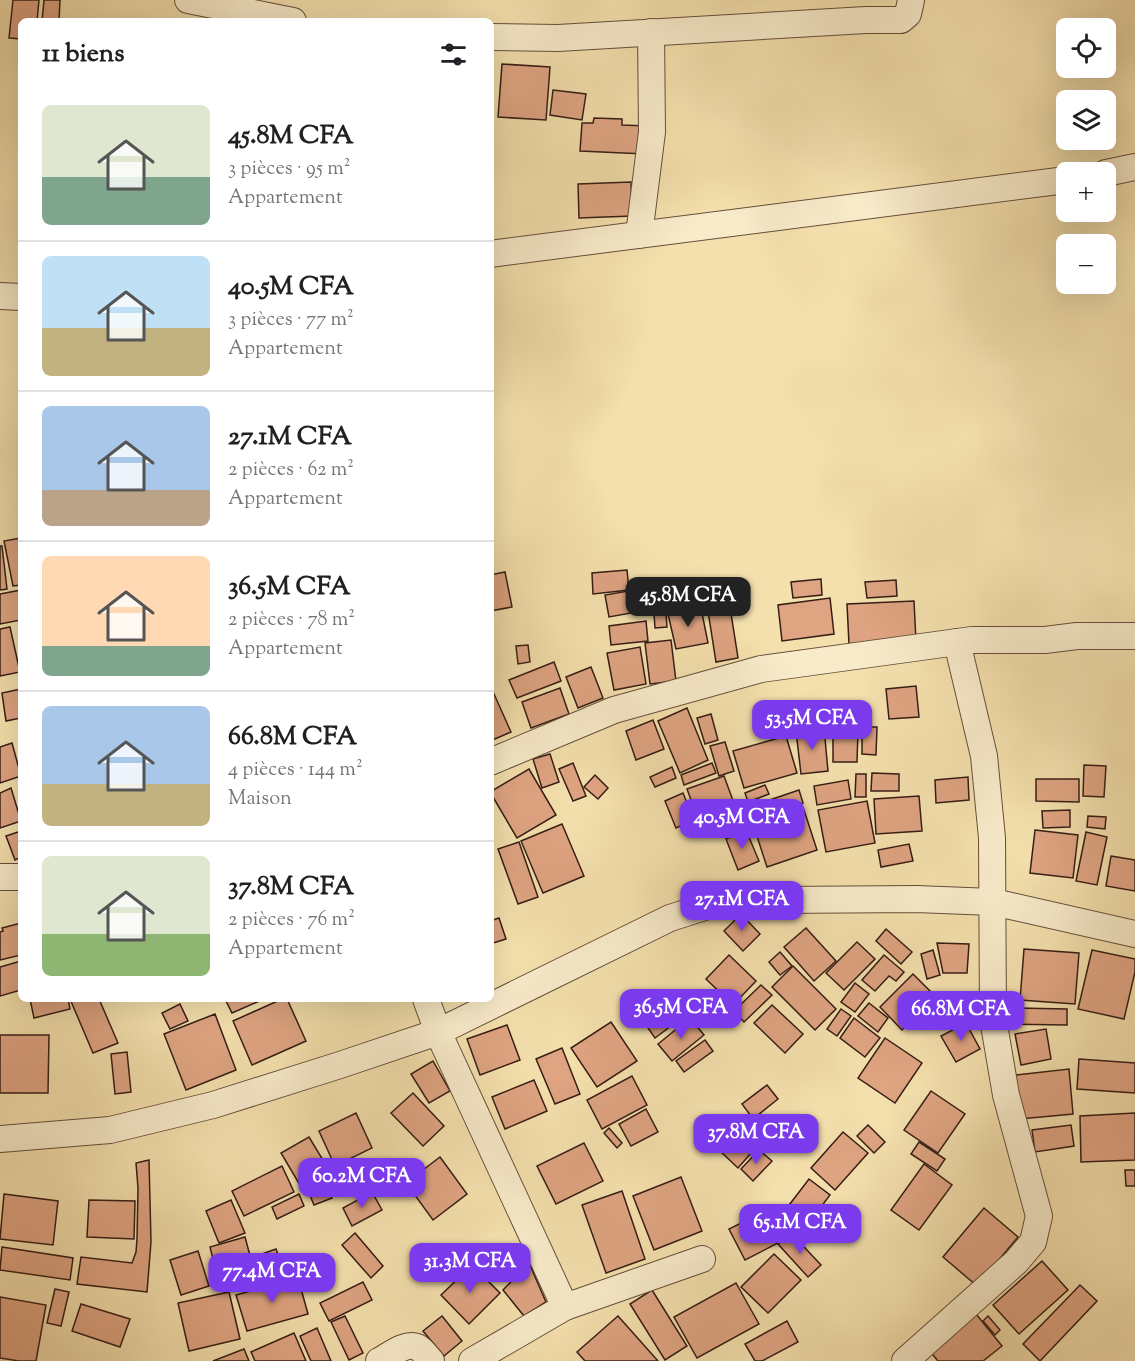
<!DOCTYPE html>
<html lang="fr">
<meta charset="utf-8">
<style>
:root{--surface:#fff;--page:#f6f6f6;--text:#202124;--muted:#757577;--line:#e0e0e0;--accent:#7c3aed}
body{margin:0;font-family:"Sorts Mill Goudy",serif;background:var(--page);color:var(--text);height:100vh;display:flex;flex-direction:column;font-size:22px;white-space:nowrap}
*{box-sizing:border-box;margin:0}
p{font-size:20px;color:var(--muted)}
.icon{flex:none;width:33px;height:33px;fill:none;stroke:currentColor;stroke-width:2;stroke-linecap:round;stroke-linejoin:round}
.map{position:relative;flex:1;overflow:hidden}
.sheet{position:absolute;left:18px;top:18px;width:476px;height:984px;display:flex;flex-direction:column;background:var(--surface);border-radius:9px;box-shadow:0 6px 24px #0002}
.sheet>*{flex:none}
.buttons{position:absolute;left:1056px;top:18px;display:grid;gap:12px}
.buttons a{display:grid;place-items:center;width:60px;height:60px;border-radius:9px;background:var(--surface);box-shadow:0 6px 24px #0002;font-size:30px}
.price{position:absolute;translate:-50% -51px;padding:0 14px;border-radius:12px;background:var(--accent);color:#fff;font-size:20px;line-height:39px;filter:drop-shadow(0 2px 3px #0008)}
.price::after{content:'';position:absolute;left:50%;top:36px;width:18px;height:14px;margin-left:-9px;background:inherit;clip-path:polygon(0 0,100% 0,50% 100%)}
.price.on{background:#222;color:#fff}
ul{padding:0;list-style:none}
li{display:flex;align-items:center;gap:18px;height:150px;padding:0 24px}
li+li{border-top:2px solid var(--line)}
li span{display:grid;place-items:center;flex:none;width:168px;height:120px;border-radius:9px;color:#555}
li>.icon{margin-inline-start:auto}
span .icon{width:72px;height:72px;fill:#fffc;stroke-width:1}
li b{font-size:26px}
h2{display:flex;justify-content:space-between;align-items:center;height:72px;padding:0 24px;font-size:26px}
.map>svg:first-child{display:block}
.building{fill:#dfa482;stroke:#351d14;stroke-width:1.5}
.lines{fill:none;stroke-linecap:round;stroke-linejoin:round}
.minor-casing{stroke:#654e3a;stroke-width:28}
.minor{stroke:#f8ebca;stroke-width:26}
</style>
<div class="map">
<svg width="1135" height="1361" viewBox="0 0 1135 1361">
<rect width="100%" height="100%" fill="#f4e0ad"/>
<filter id="stains"><feTurbulence type="fractalNoise" baseFrequency=".00333" numOctaves="4"/><feColorMatrix values="0 0 0 0 .2 0 0 0 0 .09 0 0 0 0 .02 0 0 0 .5 -.17"/></filter>
<radialGradient id="worn" r=".72"><stop offset=".6" stop-color="#630" stop-opacity="0"/><stop offset="1" stop-color="#630" stop-opacity=".3"/></radialGradient>
<g class="building">
<polygon points="13,0 39,0 37,21 21,21 21,39 9,38"/>
<polygon points="44,0 60,0 59,21 42,21"/>
<polygon points="502,64 550,67 546,120 498,117"/>
<polygon points="553,90 586,94 582,120 550,115"/>
<polygon points="594,118 622,119 622,125 647,126 645,154 580,151 582,123 593,123"/>
<polygon points="631,182 632,216 579,218 578,184"/>
<polygon points="21,538 21,585 13,586 4,541"/>
<polygon points="0,546 2,546 7,589 0,590"/>
<polygon points="627,570 629,590 593,594 592,573"/>
<polygon points="505,572 512,607 490,611 490,575"/>
<polygon points="821,579 822,595 793,598 791,582"/>
<polygon points="896,580 897,596 867,598 865,582"/>
<polygon points="747,589 749,606 732,608 730,591"/>
<polygon points="21,590 21,620 0,624 0,594"/>
<polygon points="634,590 637,612 609,617 605,595"/>
<polygon points="830,598 834,634 782,641 778,605"/>
<polygon points="914,601 916,641 849,644 847,604"/>
<polygon points="730,607 738,658 716,662 708,611"/>
<polygon points="701,608 708,643 676,649 668,614"/>
<polygon points="666,613 667,627 655,628 654,614"/>
<polygon points="646,621 648,641 611,645 609,626"/>
<polygon points="10,627 20,672 0,676 0,629"/>
<polygon points="671,640 676,681 650,684 645,643"/>
<polygon points="528,645 530,662 518,664 516,646"/>
<polygon points="640,647 646,684 614,690 607,653"/>
<polygon points="554,662 561,681 517,698 509,680"/>
<polygon points="591,667 603,698 578,708 566,677"/>
<polygon points="490,685 511,732 490,741"/>
<polygon points="916,686 919,717 889,719 886,689"/>
<polygon points="560,688 569,714 531,728 522,702"/>
<polygon points="21,689 21,718 6,721 2,693"/>
<polygon points="687,708 708,760 680,773 658,721"/>
<polygon points="711,714 718,740 705,744 697,718"/>
<polygon points="653,720 664,749 636,760 626,731"/>
<polygon points="862,727 877,727 876,755 862,754"/>
<polygon points="824,728 828,771 801,774 796,731"/>
<polygon points="833,731 858,731 857,762 833,762"/>
<polygon points="786,736 797,773 744,788 733,751"/>
<polygon points="725,742 734,771 719,776 710,746"/>
<polygon points="12,743 21,776 0,783 0,747"/>
<polygon points="550,754 559,782 542,788 533,759"/>
<polygon points="573,763 586,796 573,801 559,769"/>
<polygon points="712,763 716,773 684,785 681,775"/>
<polygon points="1084,765 1106,766 1104,797 1083,796"/>
<polygon points="672,767 676,778 655,787 650,777"/>
<polygon points="529,769 556,815 517,838 490,792"/>
<polygon points="872,773 899,774 899,791 871,791"/>
<polygon points="856,774 866,774 866,797 855,797"/>
<polygon points="595,775 608,788 598,799 584,787"/>
<polygon points="724,776 735,806 698,819 687,789"/>
<polygon points="968,777 969,800 936,803 935,780"/>
<polygon points="1036,779 1079,779 1079,802 1036,801"/>
<polygon points="848,780 851,799 817,805 814,786"/>
<polygon points="765,785 769,794 748,802 745,793"/>
<polygon points="11,788 21,821 0,828 0,793"/>
<polygon points="799,790 803,803 762,816 758,804"/>
<polygon points="683,793 694,820 676,828 665,801"/>
<polygon points="919,796 922,831 876,834 874,799"/>
<polygon points="867,801 875,843 826,852 818,810"/>
<polygon points="804,810 817,850 767,867 754,827"/>
<polygon points="1070,810 1070,827 1043,828 1042,811"/>
<polygon points="1088,816 1106,817 1105,829 1087,827"/>
<polygon points="562,824 584,876 543,893 521,841"/>
<polygon points="746,830 759,861 738,870 726,839"/>
<polygon points="1035,830 1078,835 1073,878 1030,873"/>
<polygon points="21,831 21,857 15,860 6,836"/>
<polygon points="1086,832 1107,837 1097,885 1076,881"/>
<polygon points="519,842 538,897 518,904 498,849"/>
<polygon points="909,844 913,861 881,867 878,850"/>
<polygon points="1111,856 1135,860 1135,891 1106,886"/>
<polygon points="741,914 760,934 743,951 724,931"/>
<polygon points="499,918 506,939 490,944 490,921"/>
<polygon points="21,923 21,955 0,960 0,932 3,931 2,928"/>
<polygon points="806,928 836,961 814,981 784,947"/>
<polygon points="886,929 912,952 901,964 876,941"/>
<polygon points="857,942 875,959 844,990 826,973"/>
<polygon points="937,943 969,944 967,973 943,973"/>
<polygon points="1024,949 1079,953 1075,1004 1020,1000"/>
<polygon points="933,950 940,975 927,979 921,954"/>
<polygon points="1092,950 1135,959 1135,972 1124,1019 1078,1009"/>
<polygon points="780,952 792,966 780,975 769,962"/>
<polygon points="729,955 756,981 733,1005 706,979"/>
<polygon points="884,955 904,972 896,981 889,976 875,991 862,980"/>
<polygon points="21,961 21,990 0,996 0,967"/>
<polygon points="793,966 836,1009 815,1030 772,987"/>
<polygon points="913,974 936,997 902,1030 880,1007"/>
<polygon points="855,983 869,994 855,1012 841,1002"/>
<polygon points="761,985 772,995 744,1022 734,1011"/>
<polygon points="676,991 691,1011 655,1038 641,1018"/>
<polygon points="30,999 68,999 70,1009 34,1018"/>
<polygon points="70,999 99,999 118,1043 93,1053"/>
<polygon points="225,999 264,999 232,1013"/>
<polygon points="282,999 287,999 306,1041 252,1065 233,1021"/>
<polygon points="869,1003 888,1018 878,1032 858,1016"/>
<polygon points="180,1004 188,1021 170,1029 162,1013"/>
<polygon points="772,1005 803,1034 785,1053 754,1023"/>
<polygon points="1009,1008 1067,1009 1067,1025 1008,1024"/>
<polygon points="841,1009 851,1016 837,1036 827,1029"/>
<polygon points="215,1014 236,1070 186,1090 164,1034"/>
<polygon points="690,1018 704,1035 672,1061 658,1044"/>
<polygon points="854,1018 880,1038 865,1057 840,1038"/>
<polygon points="611,1022 637,1061 597,1087 571,1048"/>
<polygon points="966,1023 980,1049 956,1062 941,1036"/>
<polygon points="507,1025 520,1060 480,1075 467,1039"/>
<polygon points="1046,1029 1051,1059 1021,1065 1015,1034"/>
<polygon points="0,1035 49,1035 48,1093 0,1093"/>
<polygon points="885,1038 922,1063 895,1103 858,1078"/>
<polygon points="705,1040 713,1051 684,1072 676,1061"/>
<polygon points="562,1048 580,1094 555,1104 536,1059"/>
<polygon points="127,1052 131,1092 115,1094 111,1054"/>
<polygon points="1079,1059 1135,1063 1135,1093 1077,1089"/>
<polygon points="433,1061 450,1091 429,1103 411,1074"/>
<polygon points="1069,1069 1073,1114 1020,1119 1016,1075"/>
<polygon points="632,1076 647,1105 602,1129 587,1100"/>
<polygon points="534,1080 547,1111 505,1129 492,1097"/>
<polygon points="767,1085 778,1099 753,1119 742,1104"/>
<polygon points="931,1091 965,1114 938,1153 904,1130"/>
<polygon points="413,1093 444,1126 423,1146 391,1113"/>
<polygon points="646,1109 658,1132 631,1146 619,1124"/>
<polygon points="356,1113 372,1148 335,1166 319,1131"/>
<polygon points="1135,1113 1135,1160 1081,1162 1080,1116"/>
<polygon points="718,1120 752,1152 738,1168 703,1135"/>
<polygon points="868,1125 885,1142 874,1153 857,1136"/>
<polygon points="1071,1125 1074,1146 1035,1152 1032,1130"/>
<polygon points="609,1128 622,1143 617,1148 604,1133"/>
<polygon points="843,1132 868,1153 835,1190 811,1168"/>
<polygon points="309,1137 332,1175 304,1192 281,1153"/>
<polygon points="919,1142 945,1159 937,1171 911,1154"/>
<polygon points="584,1143 603,1181 556,1204 537,1166"/>
<polygon points="759,1150 772,1161 753,1181 741,1169"/>
<polygon points="440,1157 467,1194 433,1220 406,1183"/>
<polygon points="149,1160 151,1242 147,1292 77,1284 81,1257 132,1263 136,1252 137,1239 138,1188 136,1163"/>
<polygon points="924,1164 952,1185 919,1230 891,1210"/>
<polygon points="282,1166 294,1192 244,1216 232,1191"/>
<polygon points="1125,1170 1135,1170 1135,1186 1126,1186"/>
<polygon points="681,1177 702,1231 654,1250 633,1196"/>
<polygon points="809,1179 830,1195 801,1234 780,1217"/>
<polygon points="326,1185 332,1198 314,1205 309,1193"/>
<polygon points="622,1191 645,1259 606,1273 582,1205"/>
<polygon points="372,1192 382,1210 352,1226 343,1208"/>
<polygon points="4,1194 58,1201 53,1245 0,1239"/>
<polygon points="299,1194 304,1206 277,1219 272,1207"/>
<polygon points="89,1200 135,1201 134,1239 87,1237"/>
<polygon points="231,1200 245,1233 219,1243 206,1211"/>
<polygon points="984,1208 1018,1237 977,1286 943,1257"/>
<polygon points="765,1211 780,1242 745,1260 729,1229"/>
<polygon points="355,1233 383,1266 371,1278 342,1245"/>
<polygon points="791,1233 821,1265 808,1277 778,1244"/>
<polygon points="245,1237 256,1278 220,1287 210,1247"/>
<polygon points="514,1245 524,1256 504,1274 494,1263"/>
<polygon points="2,1247 73,1258 70,1280 0,1270"/>
<polygon points="276,1249 285,1274 260,1283 251,1258"/>
<polygon points="198,1251 209,1286 181,1295 170,1260"/>
<polygon points="774,1254 801,1280 768,1313 741,1287"/>
<polygon points="1042,1261 1068,1290 1019,1334 993,1305"/>
<polygon points="529,1263 546,1302 524,1316 503,1290"/>
<polygon points="472,1265 500,1293 469,1324 441,1295"/>
<polygon points="298,1278 308,1314 247,1331 236,1295"/>
<polygon points="363,1282 372,1300 329,1321 320,1303"/>
<polygon points="736,1283 759,1324 697,1358 674,1317"/>
<polygon points="1080,1285 1097,1301 1040,1361 1023,1344"/>
<polygon points="55,1289 69,1292 61,1326 47,1323"/>
<polygon points="652,1290 687,1346 665,1360 630,1304"/>
<polygon points="229,1292 240,1339 189,1351 178,1303"/>
<polygon points="0,1297 46,1305 36,1361 19,1361 0,1358"/>
<polygon points="81,1304 130,1319 120,1347 72,1331"/>
<polygon points="976,1314 1002,1346 983,1361 938,1361 929,1350"/>
<polygon points="345,1316 363,1353 349,1360 331,1322"/>
<polygon points="442,1316 462,1341 444,1356 423,1331"/>
<polygon points="618,1316 658,1361 585,1361 577,1352"/>
<polygon points="988,1316 1000,1330 995,1335 983,1321"/>
<polygon points="787,1321 798,1342 762,1361 755,1361 745,1344"/>
<polygon points="317,1328 331,1361 311,1361 300,1336"/>
<polygon points="294,1333 306,1361 255,1361 251,1352"/>
<polygon points="244,1349 249,1361 213,1361"/>
</g>
<g class="lines">
<g class="minor-casing">
<g id="minor">
<polyline points="188,0 293,21"/>
<polyline points="490,37 558,38 866,20 901,20 908,14 911,0"/>
<polyline points="1106,173 1135,167"/>
<polyline points="639,235 652,132 651,32"/>
<polyline points="490,254 1066,180"/>
<polyline points="0,296 21,297"/>
<polyline points="490,762 614,710 761,669 972,640 1045,640 1077,636 1135,636"/>
<polyline points="0,877 21,877"/>
<polyline points="426,999 438,1032 565,1307 472,1361"/>
<polyline points="0,1139 110,1130 213,1105 340,1065 438,1032 670,918 714,904 778,900 916,899 993,902 1135,934"/>
<polyline points="565,1307 702,1259"/>
<path d="M 379,1361 C 389,1356 405,1342 417,1347 C 422,1349 427,1357 431,1361"/>
<polyline points="905,1361 1016,1262 1033,1242 1039,1216 1006,1095 993,1019 992,838 984,756 957,642"/>
</g>
</g>
<use href="#minor" class="minor"/>
</g>
<rect width="100%" height="100%" filter="url(#stains)"/>
<rect width="100%" height="100%" fill="url(#worn)"/>
</svg>
<div class="buttons">
<a><svg class="icon" aria-label="locate" viewBox="0 0 24 24"><circle cx="12" cy="12" r="6"/><path d="M12 2v4M12 18v4M2 12h4M18 12h4"/></svg></a>
<a><svg class="icon" aria-label="layers" viewBox="0 0 24 24"><path d="M12 4l9 5-9 5-9-5zM3 14l9 5 9-5"/></svg></a>
<a>+</a>
<a>−</a>
</div>
<b class="price on" style="left:688px;top:628px">45.8M CFA</b>
<b class="price" style="left:812px;top:751px">53.5M CFA</b>
<b class="price" style="left:742px;top:850px">40.5M CFA</b>
<b class="price" style="left:742px;top:932px">27.1M CFA</b>
<b class="price" style="left:681px;top:1040px">36.5M CFA</b>
<b class="price" style="left:961px;top:1042px">66.8M CFA</b>
<b class="price" style="left:756px;top:1165px">37.8M CFA</b>
<b class="price" style="left:362px;top:1209px">60.2M CFA</b>
<b class="price" style="left:800px;top:1255px">65.1M CFA</b>
<b class="price" style="left:470px;top:1294px">31.3M CFA</b>
<b class="price" style="left:272px;top:1304px">77.4M CFA</b>
<section class="sheet">
<h2>11 biens<svg class="icon" aria-label="filters" viewBox="0 0 24 24"><path d="M4 7h16M4 17h16"/><circle cx="9" cy="7" r="2"/><circle cx="15" cy="17" r="2"/></svg></h2>
<ul>
<li><span style="background:linear-gradient(#dfe7d0 60%,#7fa58c 0)"><svg class="icon" aria-label="home" viewBox="0 0 24 24"><path d="M3 11l9-7 9 7M6 9v11h12V9"/></svg></span><div><b>45.8M CFA</b><p>3 pièces · 95 m²</p><p>Appartement</p></div></li>
<li><span style="background:linear-gradient(#bfe0f5 60%,#c2b280 0)"><svg class="icon" aria-label="home" viewBox="0 0 24 24"><path d="M3 11l9-7 9 7M6 9v11h12V9"/></svg></span><div><b>40.5M CFA</b><p>3 pièces · 77 m²</p><p>Appartement</p></div></li>
<li><span style="background:linear-gradient(#a9c7e8 70%,#b9a48a 0)"><svg class="icon" aria-label="home" viewBox="0 0 24 24"><path d="M3 11l9-7 9 7M6 9v11h12V9"/></svg></span><div><b>27.1M CFA</b><p>2 pièces · 62 m²</p><p>Appartement</p></div></li>
<li><span style="background:linear-gradient(#ffd9b3 75%,#7fa58c 0)"><svg class="icon" aria-label="home" viewBox="0 0 24 24"><path d="M3 11l9-7 9 7M6 9v11h12V9"/></svg></span><div><b>36.5M CFA</b><p>2 pièces · 78 m²</p><p>Appartement</p></div></li>
<li><span style="background:linear-gradient(#a9c7e8 65%,#c2b280 0)"><svg class="icon" aria-label="home" viewBox="0 0 24 24"><path d="M3 11l9-7 9 7M6 9v11h12V9"/></svg></span><div><b>66.8M CFA</b><p>4 pièces · 144 m²</p><p>Maison</p></div></li>
<li><span style="background:linear-gradient(#dfe7d0 65%,#8fb573 0)"><svg class="icon" aria-label="home" viewBox="0 0 24 24"><path d="M3 11l9-7 9 7M6 9v11h12V9"/></svg></span><div><b>37.8M CFA</b><p>2 pièces · 76 m²</p><p>Appartement</p></div></li>
</ul>
</section>
</div>
